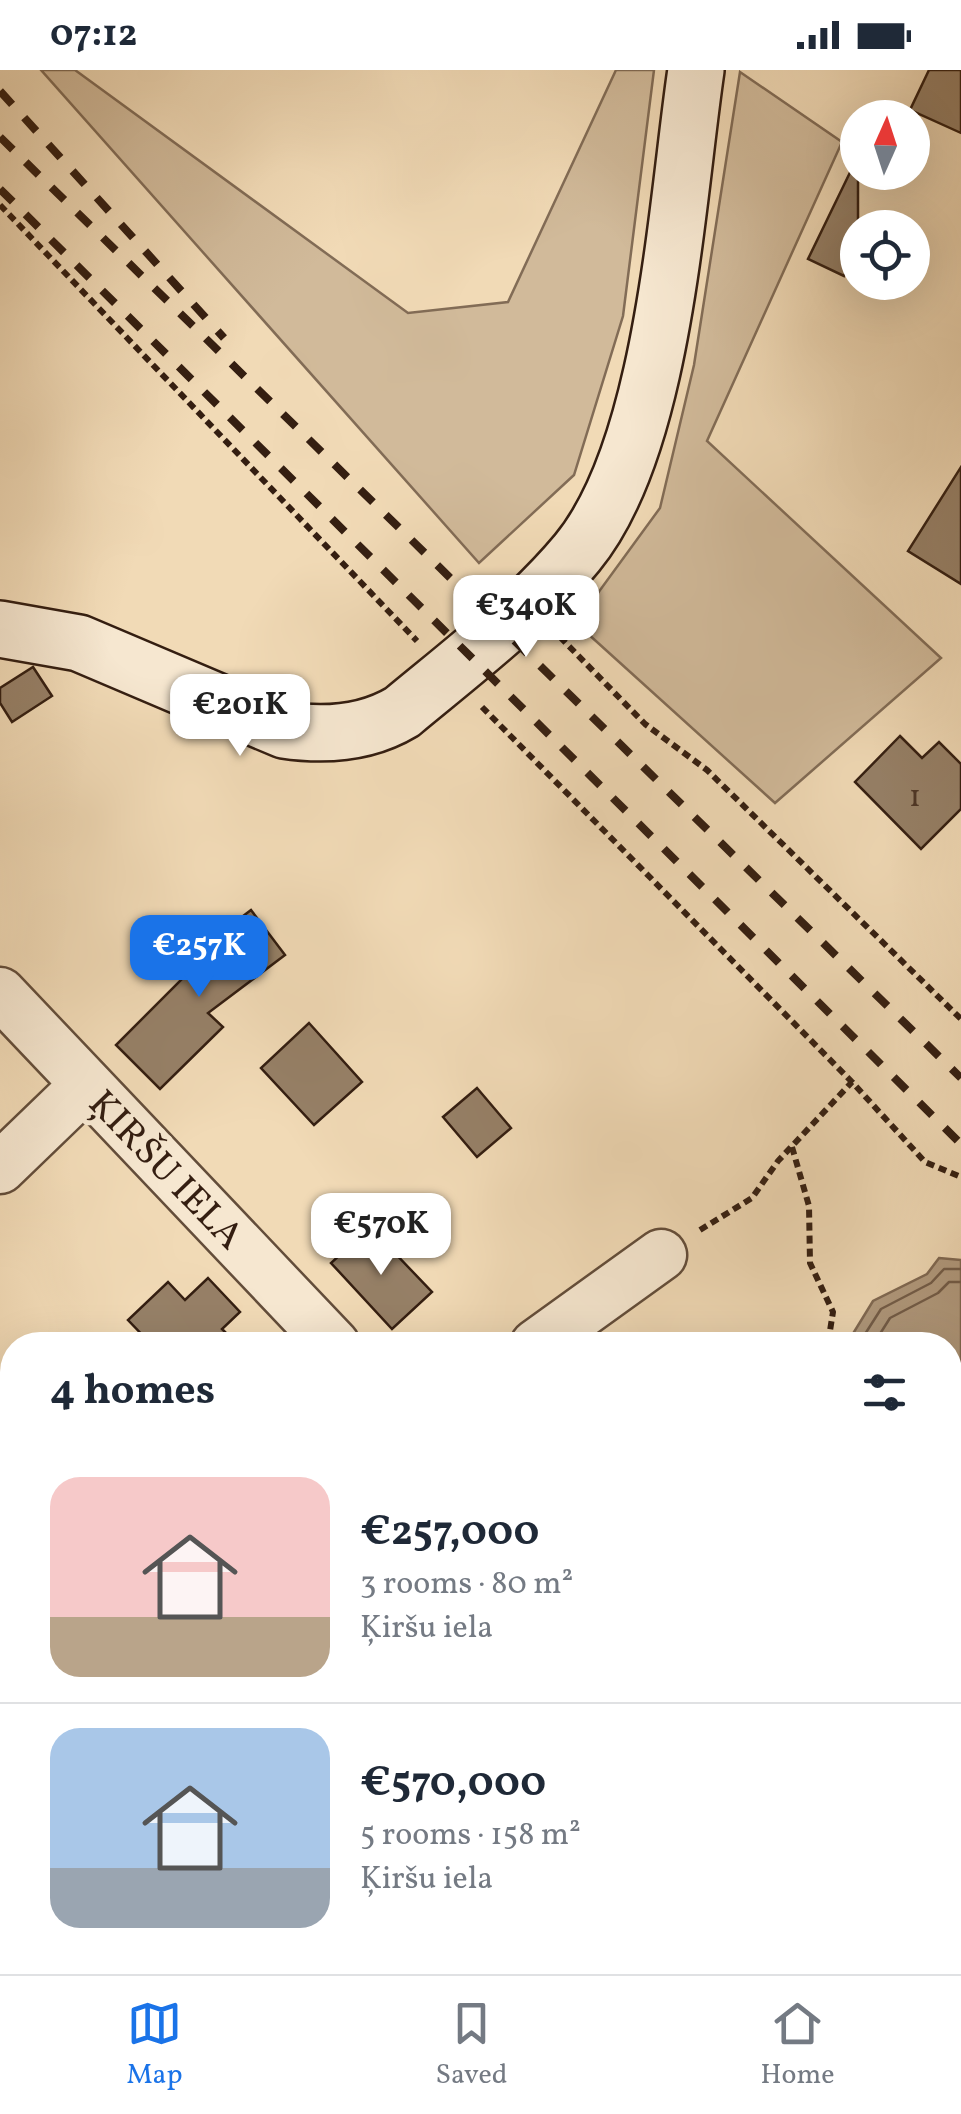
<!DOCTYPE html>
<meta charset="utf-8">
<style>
:root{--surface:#fff;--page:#f6f6f7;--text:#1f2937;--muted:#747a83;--line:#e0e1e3;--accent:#1a73e8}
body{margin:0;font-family:Vollkorn,serif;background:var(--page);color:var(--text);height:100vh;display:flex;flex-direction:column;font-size:38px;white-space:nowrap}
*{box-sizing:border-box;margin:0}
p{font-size:32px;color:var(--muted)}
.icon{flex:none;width:55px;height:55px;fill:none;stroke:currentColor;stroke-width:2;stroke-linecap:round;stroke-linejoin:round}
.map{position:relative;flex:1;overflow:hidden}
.details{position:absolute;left:0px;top:1262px;width:962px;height:642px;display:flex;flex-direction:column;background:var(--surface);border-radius:40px 40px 0 0;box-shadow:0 10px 40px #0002}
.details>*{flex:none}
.needle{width:65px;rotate:3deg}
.fabs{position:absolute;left:840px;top:30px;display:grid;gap:20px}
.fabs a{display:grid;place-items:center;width:90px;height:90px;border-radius:50%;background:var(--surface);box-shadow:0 10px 40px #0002;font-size:50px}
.price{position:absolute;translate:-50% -85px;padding:0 22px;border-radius:20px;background:#fff;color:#222;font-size:32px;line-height:65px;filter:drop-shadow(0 2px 5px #0008)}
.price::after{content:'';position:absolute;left:50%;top:60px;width:30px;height:22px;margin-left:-15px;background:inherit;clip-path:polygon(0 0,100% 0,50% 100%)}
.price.current{background:var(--accent);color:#fff}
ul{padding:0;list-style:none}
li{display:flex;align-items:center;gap:30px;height:250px;padding:0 50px}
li+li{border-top:2px solid var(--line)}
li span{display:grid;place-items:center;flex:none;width:280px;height:200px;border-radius:30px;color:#555}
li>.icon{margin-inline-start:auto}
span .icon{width:120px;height:120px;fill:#fffc;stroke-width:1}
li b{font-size:42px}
h2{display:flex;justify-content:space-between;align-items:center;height:120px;padding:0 50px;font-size:42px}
.status{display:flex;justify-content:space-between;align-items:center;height:70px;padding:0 50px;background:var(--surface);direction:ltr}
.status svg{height:28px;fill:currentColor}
.tab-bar{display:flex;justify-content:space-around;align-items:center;height:140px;border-top:2px solid var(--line);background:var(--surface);font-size:28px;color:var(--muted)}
.tab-bar a{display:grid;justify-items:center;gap:5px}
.tab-bar .current{color:var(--accent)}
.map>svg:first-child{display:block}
.green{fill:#d1ba9a;stroke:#826c56;stroke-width:2.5}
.water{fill:#b19a7e;stroke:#7f6852;stroke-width:2.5}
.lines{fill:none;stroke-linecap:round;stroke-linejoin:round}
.shore{stroke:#725c48;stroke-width:2.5}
.building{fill:#968067;stroke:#341e11;stroke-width:2.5}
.minor-casing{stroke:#634d3a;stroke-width:55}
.secondary-casing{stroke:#341e11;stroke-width:60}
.path{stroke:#341e11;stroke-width:6;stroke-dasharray:8 5;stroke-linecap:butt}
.minor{stroke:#f6e7d0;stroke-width:50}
.secondary{stroke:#f6e7d0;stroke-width:55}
.rail{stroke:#341e11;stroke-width:8;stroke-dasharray:18 18;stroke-linecap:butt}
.labels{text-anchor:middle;stroke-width:10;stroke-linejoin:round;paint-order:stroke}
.number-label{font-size:32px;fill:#4c3626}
.street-label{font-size:38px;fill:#341e11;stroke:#f6e7d0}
</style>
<div class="status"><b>07:12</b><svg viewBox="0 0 49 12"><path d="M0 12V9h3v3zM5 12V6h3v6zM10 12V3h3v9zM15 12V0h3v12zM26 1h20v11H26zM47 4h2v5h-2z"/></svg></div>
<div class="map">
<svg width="961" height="1904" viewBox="0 0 961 1904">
<rect width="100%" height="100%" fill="#f1dab6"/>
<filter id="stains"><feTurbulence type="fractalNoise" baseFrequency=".002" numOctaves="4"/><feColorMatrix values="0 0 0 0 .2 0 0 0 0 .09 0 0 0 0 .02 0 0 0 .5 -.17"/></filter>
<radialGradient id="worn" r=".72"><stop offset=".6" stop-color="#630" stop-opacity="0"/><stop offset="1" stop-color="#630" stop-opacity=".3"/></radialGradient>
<g class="green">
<polygon points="41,0 75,0 408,243 508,232 616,0 654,0 623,246 574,405 479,493"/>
<polygon points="740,2 842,72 707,371 941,588 775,733 576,553 660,438 694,295"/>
</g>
<polygon class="water" points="939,1188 961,1190 961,1904 68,1904 80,1892 950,1892 950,1275 846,1275 873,1231 927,1204"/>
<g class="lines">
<g class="shore">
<polyline points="858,1275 881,1239 931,1213 944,1199 961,1199"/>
<polyline points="873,1275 890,1248 938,1223 949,1212 961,1212"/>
</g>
</g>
<g class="building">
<polygon points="929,0 961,0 961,63 910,40"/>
<polygon points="858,86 858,177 844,206 808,189"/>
<polygon points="961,397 961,514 908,481"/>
<polygon points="33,597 52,626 12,652 0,633 0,618"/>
<polygon points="900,666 922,688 939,672 961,694 961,739 921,779 855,712"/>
<polygon points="251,840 285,885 208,943 223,957 160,1019 116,975 210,881 205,875"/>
<polygon points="309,953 362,1012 314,1055 261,998"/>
<polygon points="477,1018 511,1058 477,1087 443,1047"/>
<polygon points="370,1157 432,1222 392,1259 331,1193"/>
<polygon points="208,1208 240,1242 222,1259 238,1275 152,1275 128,1250 168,1212 185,1230"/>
</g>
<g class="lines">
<g class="minor-casing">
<g id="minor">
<polyline points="0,923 334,1275"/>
<polyline points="0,1098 86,1015"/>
<polyline points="536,1275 661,1185"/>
</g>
</g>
<g class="secondary-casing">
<path id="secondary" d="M 0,559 L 79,573 L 284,660 C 324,666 367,663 402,642 C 461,593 528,542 577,483 C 664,378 676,136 696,0"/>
</g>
<g class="path">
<polyline points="0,135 417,571"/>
<polyline points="560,567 645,654 707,700 961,949"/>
<polyline points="482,637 852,1012 925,1092 961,1107"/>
<polyline points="792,1077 809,1136 810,1193 833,1242 829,1267 822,1275"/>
<polyline points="700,1160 752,1128 778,1091 852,1012"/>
<polyline points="0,1903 14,1892"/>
</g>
<use href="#minor" class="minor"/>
<use href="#secondary" class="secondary"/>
<g class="rail">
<polyline points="0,21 224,268"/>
<polyline points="0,67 961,1008"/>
<polyline points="0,119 961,1074"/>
</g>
</g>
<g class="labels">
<g class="number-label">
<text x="915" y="736">1</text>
</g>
<g class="street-label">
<text transform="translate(167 1099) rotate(46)" y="13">ĶIRŠU IELA</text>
</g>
</g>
<rect width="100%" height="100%" filter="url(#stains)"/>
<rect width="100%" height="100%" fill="url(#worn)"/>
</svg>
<div class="fabs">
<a><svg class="needle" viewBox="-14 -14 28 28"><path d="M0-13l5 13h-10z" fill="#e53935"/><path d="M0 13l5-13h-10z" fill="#747a83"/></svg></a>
<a><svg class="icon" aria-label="locate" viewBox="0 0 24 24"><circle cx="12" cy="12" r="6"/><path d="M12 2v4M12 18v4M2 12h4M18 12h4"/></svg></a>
</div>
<b class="price" style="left:526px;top:590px">€340K</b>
<b class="price" style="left:240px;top:689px">€201K</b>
<b class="price current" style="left:199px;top:930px">€257K</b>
<b class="price" style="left:381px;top:1208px">€570K</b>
<section class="details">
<h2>4 homes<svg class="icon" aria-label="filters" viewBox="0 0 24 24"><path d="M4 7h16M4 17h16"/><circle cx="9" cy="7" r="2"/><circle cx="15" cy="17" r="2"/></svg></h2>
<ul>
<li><span style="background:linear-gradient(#f6c9c9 70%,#b9a48a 0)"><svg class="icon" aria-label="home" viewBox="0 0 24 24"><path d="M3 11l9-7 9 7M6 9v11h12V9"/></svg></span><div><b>€257,000</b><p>3 rooms · 80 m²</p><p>Ķiršu iela</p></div></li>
<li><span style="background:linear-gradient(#a9c7e8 70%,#9aa5b1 0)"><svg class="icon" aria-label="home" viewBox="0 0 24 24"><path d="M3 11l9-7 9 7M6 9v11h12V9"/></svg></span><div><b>€570,000</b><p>5 rooms · 158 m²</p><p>Ķiršu iela</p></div></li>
</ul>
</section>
</div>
<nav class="tab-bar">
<a class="current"><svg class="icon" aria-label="map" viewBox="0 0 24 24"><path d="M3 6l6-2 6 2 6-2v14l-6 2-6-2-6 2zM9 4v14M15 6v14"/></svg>Map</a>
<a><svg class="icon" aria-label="saved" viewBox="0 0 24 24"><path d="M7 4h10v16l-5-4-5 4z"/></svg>Saved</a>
<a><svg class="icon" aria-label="home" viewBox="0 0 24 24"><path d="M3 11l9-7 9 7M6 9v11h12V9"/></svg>Home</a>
</nav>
